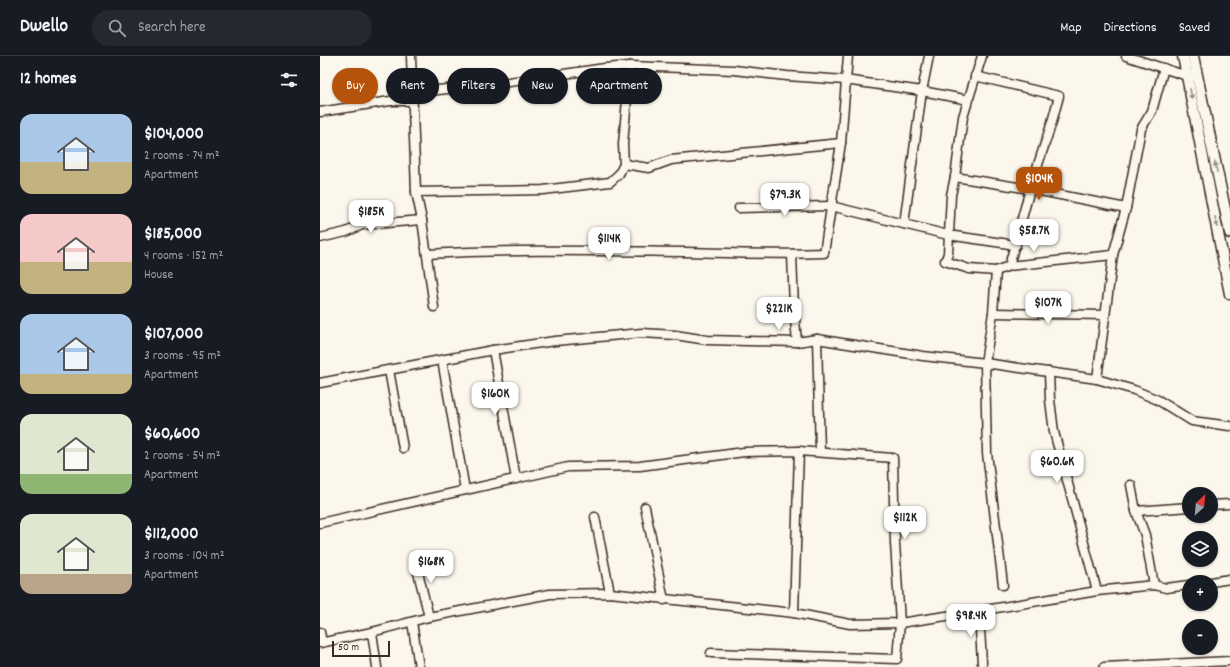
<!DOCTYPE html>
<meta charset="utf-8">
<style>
:root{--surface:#171b24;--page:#242831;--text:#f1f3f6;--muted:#9ea1a6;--line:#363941;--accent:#b45309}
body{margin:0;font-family:Dekko,sans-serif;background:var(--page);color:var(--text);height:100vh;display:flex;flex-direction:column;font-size:15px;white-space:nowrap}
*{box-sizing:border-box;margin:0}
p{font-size:13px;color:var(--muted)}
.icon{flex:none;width:22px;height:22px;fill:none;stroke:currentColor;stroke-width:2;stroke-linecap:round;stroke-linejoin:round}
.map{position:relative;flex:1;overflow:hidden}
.drawer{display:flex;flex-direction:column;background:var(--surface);width:320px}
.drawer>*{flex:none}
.hud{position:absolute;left:12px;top:12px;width:380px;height:36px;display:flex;gap:8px}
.needle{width:26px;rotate:26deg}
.fabs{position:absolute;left:862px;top:431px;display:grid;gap:8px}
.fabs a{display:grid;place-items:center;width:36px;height:36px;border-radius:50%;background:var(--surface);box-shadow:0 1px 3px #0004;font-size:20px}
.scale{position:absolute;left:12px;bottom:10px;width:58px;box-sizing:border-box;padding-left:4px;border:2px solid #3b2a1e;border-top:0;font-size:11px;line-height:14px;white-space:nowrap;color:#3b2a1e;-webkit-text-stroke:3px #fbf7ec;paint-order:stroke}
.price{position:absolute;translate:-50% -34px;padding:0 9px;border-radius:8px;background:#fff;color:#222;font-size:13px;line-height:26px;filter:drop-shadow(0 1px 2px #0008)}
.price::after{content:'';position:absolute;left:50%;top:24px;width:12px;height:9px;margin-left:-6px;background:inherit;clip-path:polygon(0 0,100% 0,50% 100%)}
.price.active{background:var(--accent);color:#fff}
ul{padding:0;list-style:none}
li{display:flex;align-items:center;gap:12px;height:100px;padding:0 20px}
li span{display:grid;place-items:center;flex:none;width:112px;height:80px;border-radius:12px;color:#555}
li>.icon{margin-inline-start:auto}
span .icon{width:48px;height:48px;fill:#fffc;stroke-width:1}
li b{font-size:17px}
h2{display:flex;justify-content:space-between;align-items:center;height:48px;padding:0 20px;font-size:17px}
.chip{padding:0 14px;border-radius:18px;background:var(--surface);box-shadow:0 1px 3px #0004;font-size:14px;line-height:36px}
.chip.active{background:var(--accent);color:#fff}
header{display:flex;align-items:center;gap:24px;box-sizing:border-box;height:56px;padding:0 20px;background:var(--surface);border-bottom:1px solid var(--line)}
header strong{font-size:19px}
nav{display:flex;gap:22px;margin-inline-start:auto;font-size:14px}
.search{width:280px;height:36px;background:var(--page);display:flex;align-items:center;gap:10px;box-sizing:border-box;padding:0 14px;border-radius:22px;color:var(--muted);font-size:15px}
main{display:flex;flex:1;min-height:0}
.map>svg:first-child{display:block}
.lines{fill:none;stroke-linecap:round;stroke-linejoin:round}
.minor-casing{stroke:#3b2a1e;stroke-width:11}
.major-casing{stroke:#3b2a1e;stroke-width:13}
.minor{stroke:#fbf7ec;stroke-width:8}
.major{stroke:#fbf7ec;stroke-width:10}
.oneway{fill:#9b9085}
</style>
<header>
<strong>Dwello</strong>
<div class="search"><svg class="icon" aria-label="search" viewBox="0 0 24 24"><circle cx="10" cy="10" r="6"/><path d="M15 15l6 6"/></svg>Search here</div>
<nav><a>Map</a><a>Directions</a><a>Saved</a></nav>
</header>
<main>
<section class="drawer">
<h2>12 homes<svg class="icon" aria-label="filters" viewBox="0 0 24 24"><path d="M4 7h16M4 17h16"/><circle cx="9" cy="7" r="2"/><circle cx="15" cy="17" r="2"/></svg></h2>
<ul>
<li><span style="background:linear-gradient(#a9c7e8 60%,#c2b280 0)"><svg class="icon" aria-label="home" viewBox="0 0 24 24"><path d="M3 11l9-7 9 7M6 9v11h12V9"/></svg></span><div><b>$104,000</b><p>2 rooms · 74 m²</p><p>Apartment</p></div></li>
<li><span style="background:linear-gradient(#f6c9c9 60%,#c2b280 0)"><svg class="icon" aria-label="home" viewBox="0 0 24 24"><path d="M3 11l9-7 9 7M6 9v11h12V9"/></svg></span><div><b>$185,000</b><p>4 rooms · 152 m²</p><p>House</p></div></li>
<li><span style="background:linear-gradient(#a9c7e8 75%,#c2b280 0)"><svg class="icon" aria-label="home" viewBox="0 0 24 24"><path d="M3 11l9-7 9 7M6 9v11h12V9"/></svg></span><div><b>$107,000</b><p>3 rooms · 95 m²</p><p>Apartment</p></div></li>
<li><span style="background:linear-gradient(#dfe7d0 75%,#8fb573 0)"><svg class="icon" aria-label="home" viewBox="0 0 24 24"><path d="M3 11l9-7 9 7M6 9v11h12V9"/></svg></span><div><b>$60,600</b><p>2 rooms · 54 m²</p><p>Apartment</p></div></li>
<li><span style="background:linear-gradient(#dfe7d0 75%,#b9a48a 0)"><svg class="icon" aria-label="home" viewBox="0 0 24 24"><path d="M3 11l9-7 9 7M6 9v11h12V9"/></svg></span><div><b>$112,000</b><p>3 rooms · 104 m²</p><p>Apartment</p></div></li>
</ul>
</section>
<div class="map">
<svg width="910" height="611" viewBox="0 0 910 611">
<rect width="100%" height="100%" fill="#fbf7ec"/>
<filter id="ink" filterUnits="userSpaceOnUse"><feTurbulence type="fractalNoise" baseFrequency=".025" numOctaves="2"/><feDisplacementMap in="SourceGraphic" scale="8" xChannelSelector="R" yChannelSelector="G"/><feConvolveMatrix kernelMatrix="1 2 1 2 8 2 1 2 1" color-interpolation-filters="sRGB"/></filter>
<g filter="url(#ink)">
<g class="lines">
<g class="minor-casing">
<g id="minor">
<polyline points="91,0 96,136 102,164 114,251"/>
<polyline points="662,0 643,61 635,121 631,139 628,198 625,205 649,213 676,215 689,210 793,199"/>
<polyline points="806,0 867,20 872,20"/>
<polyline points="655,20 739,40 732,66 710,133 689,210"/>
<polyline points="92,37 189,26 285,12 310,10 414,14 467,20 525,24 602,35 649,44"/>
<polyline points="0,56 70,45 92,45"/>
<polyline points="304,108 329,112 351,104 521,87"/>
<polyline points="635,121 710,133 806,152"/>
<polyline points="96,136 223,134 290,126 299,118 304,108 303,88 310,10"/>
<polyline points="419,152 511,150 628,179 696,189"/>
<polyline points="584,168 602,35 609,0"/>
<polyline points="0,182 26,176 42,169 102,164"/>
<path d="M 107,198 C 192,193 278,195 364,196 C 411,197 457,199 504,197 L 521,87 L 528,0"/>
<polyline points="472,198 474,253 477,286"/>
<polyline points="676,215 673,257 665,307 667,397 683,529"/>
<polyline points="673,257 784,259"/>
<polyline points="497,283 500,396"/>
<polyline points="173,294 196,423"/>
<polyline points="122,304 145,434"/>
<polyline points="69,314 83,392"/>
<polyline points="729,316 730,344 734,376 777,535"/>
<polyline points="777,323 793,199 806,152 821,73 832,55 844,12"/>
<polyline points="0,327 173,294 235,285 322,277 355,279 387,284 477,286 497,283 603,300 665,307 777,323 814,334 838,344 872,365 910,370"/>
<polyline points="811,429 816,455 825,479 834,529"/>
<polyline points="891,449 910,448"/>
<polyline points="325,451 344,544"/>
<polyline points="816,455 869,451"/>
<polyline points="275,461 290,537"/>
<polyline points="0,467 248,411 320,410 424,396 479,395 573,402 575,487 580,567 577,603 391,597"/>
<polyline points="94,500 109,561"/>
<polyline points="891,526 910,523"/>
<polyline points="659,555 662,607"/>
<polyline points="474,557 479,395"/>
<polyline points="92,566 99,611"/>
<polyline points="0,576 2,586"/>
<polyline points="52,576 57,611"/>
<polyline points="0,587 52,576 109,561 230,538 290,537 474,557 530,568 580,567 659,555 777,535 834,529 846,532 869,529"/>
<polyline points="784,611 910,605"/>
</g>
</g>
<g class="major-casing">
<g id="major">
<polyline points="863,0 910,238"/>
<polyline points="873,0 910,177"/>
</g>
</g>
<use href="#minor" class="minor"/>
<use href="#major" class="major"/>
</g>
<defs><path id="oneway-solid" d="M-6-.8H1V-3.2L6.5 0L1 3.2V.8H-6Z"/></defs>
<g class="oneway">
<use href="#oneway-solid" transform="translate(871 38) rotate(79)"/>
<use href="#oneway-solid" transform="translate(896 111) rotate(-102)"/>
<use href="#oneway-solid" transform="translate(896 166) rotate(79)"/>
</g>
</g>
</svg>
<div class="fabs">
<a><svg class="needle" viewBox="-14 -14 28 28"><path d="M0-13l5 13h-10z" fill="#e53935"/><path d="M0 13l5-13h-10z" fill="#9ea1a6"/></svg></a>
<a><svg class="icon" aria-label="layers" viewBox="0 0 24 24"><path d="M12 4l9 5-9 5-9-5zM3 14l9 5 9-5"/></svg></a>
<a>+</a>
<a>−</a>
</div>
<div class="scale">50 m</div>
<b class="price active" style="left:719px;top:145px">$104K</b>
<b class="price" style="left:465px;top:161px">$79.3K</b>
<b class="price" style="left:51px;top:178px">$185K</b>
<b class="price" style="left:714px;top:197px">$58.7K</b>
<b class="price" style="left:289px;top:205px">$114K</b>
<b class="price" style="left:728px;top:269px">$107K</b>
<b class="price" style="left:459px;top:275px">$221K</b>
<b class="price" style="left:175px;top:360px">$160K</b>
<b class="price" style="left:737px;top:428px">$60.6K</b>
<b class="price" style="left:585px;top:484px">$112K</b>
<b class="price" style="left:111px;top:528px">$168K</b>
<b class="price" style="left:651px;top:582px">$98.4K</b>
<div class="hud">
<a class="chip active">Buy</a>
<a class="chip">Rent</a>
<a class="chip">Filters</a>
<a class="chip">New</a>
<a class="chip">Apartment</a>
</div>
</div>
</main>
